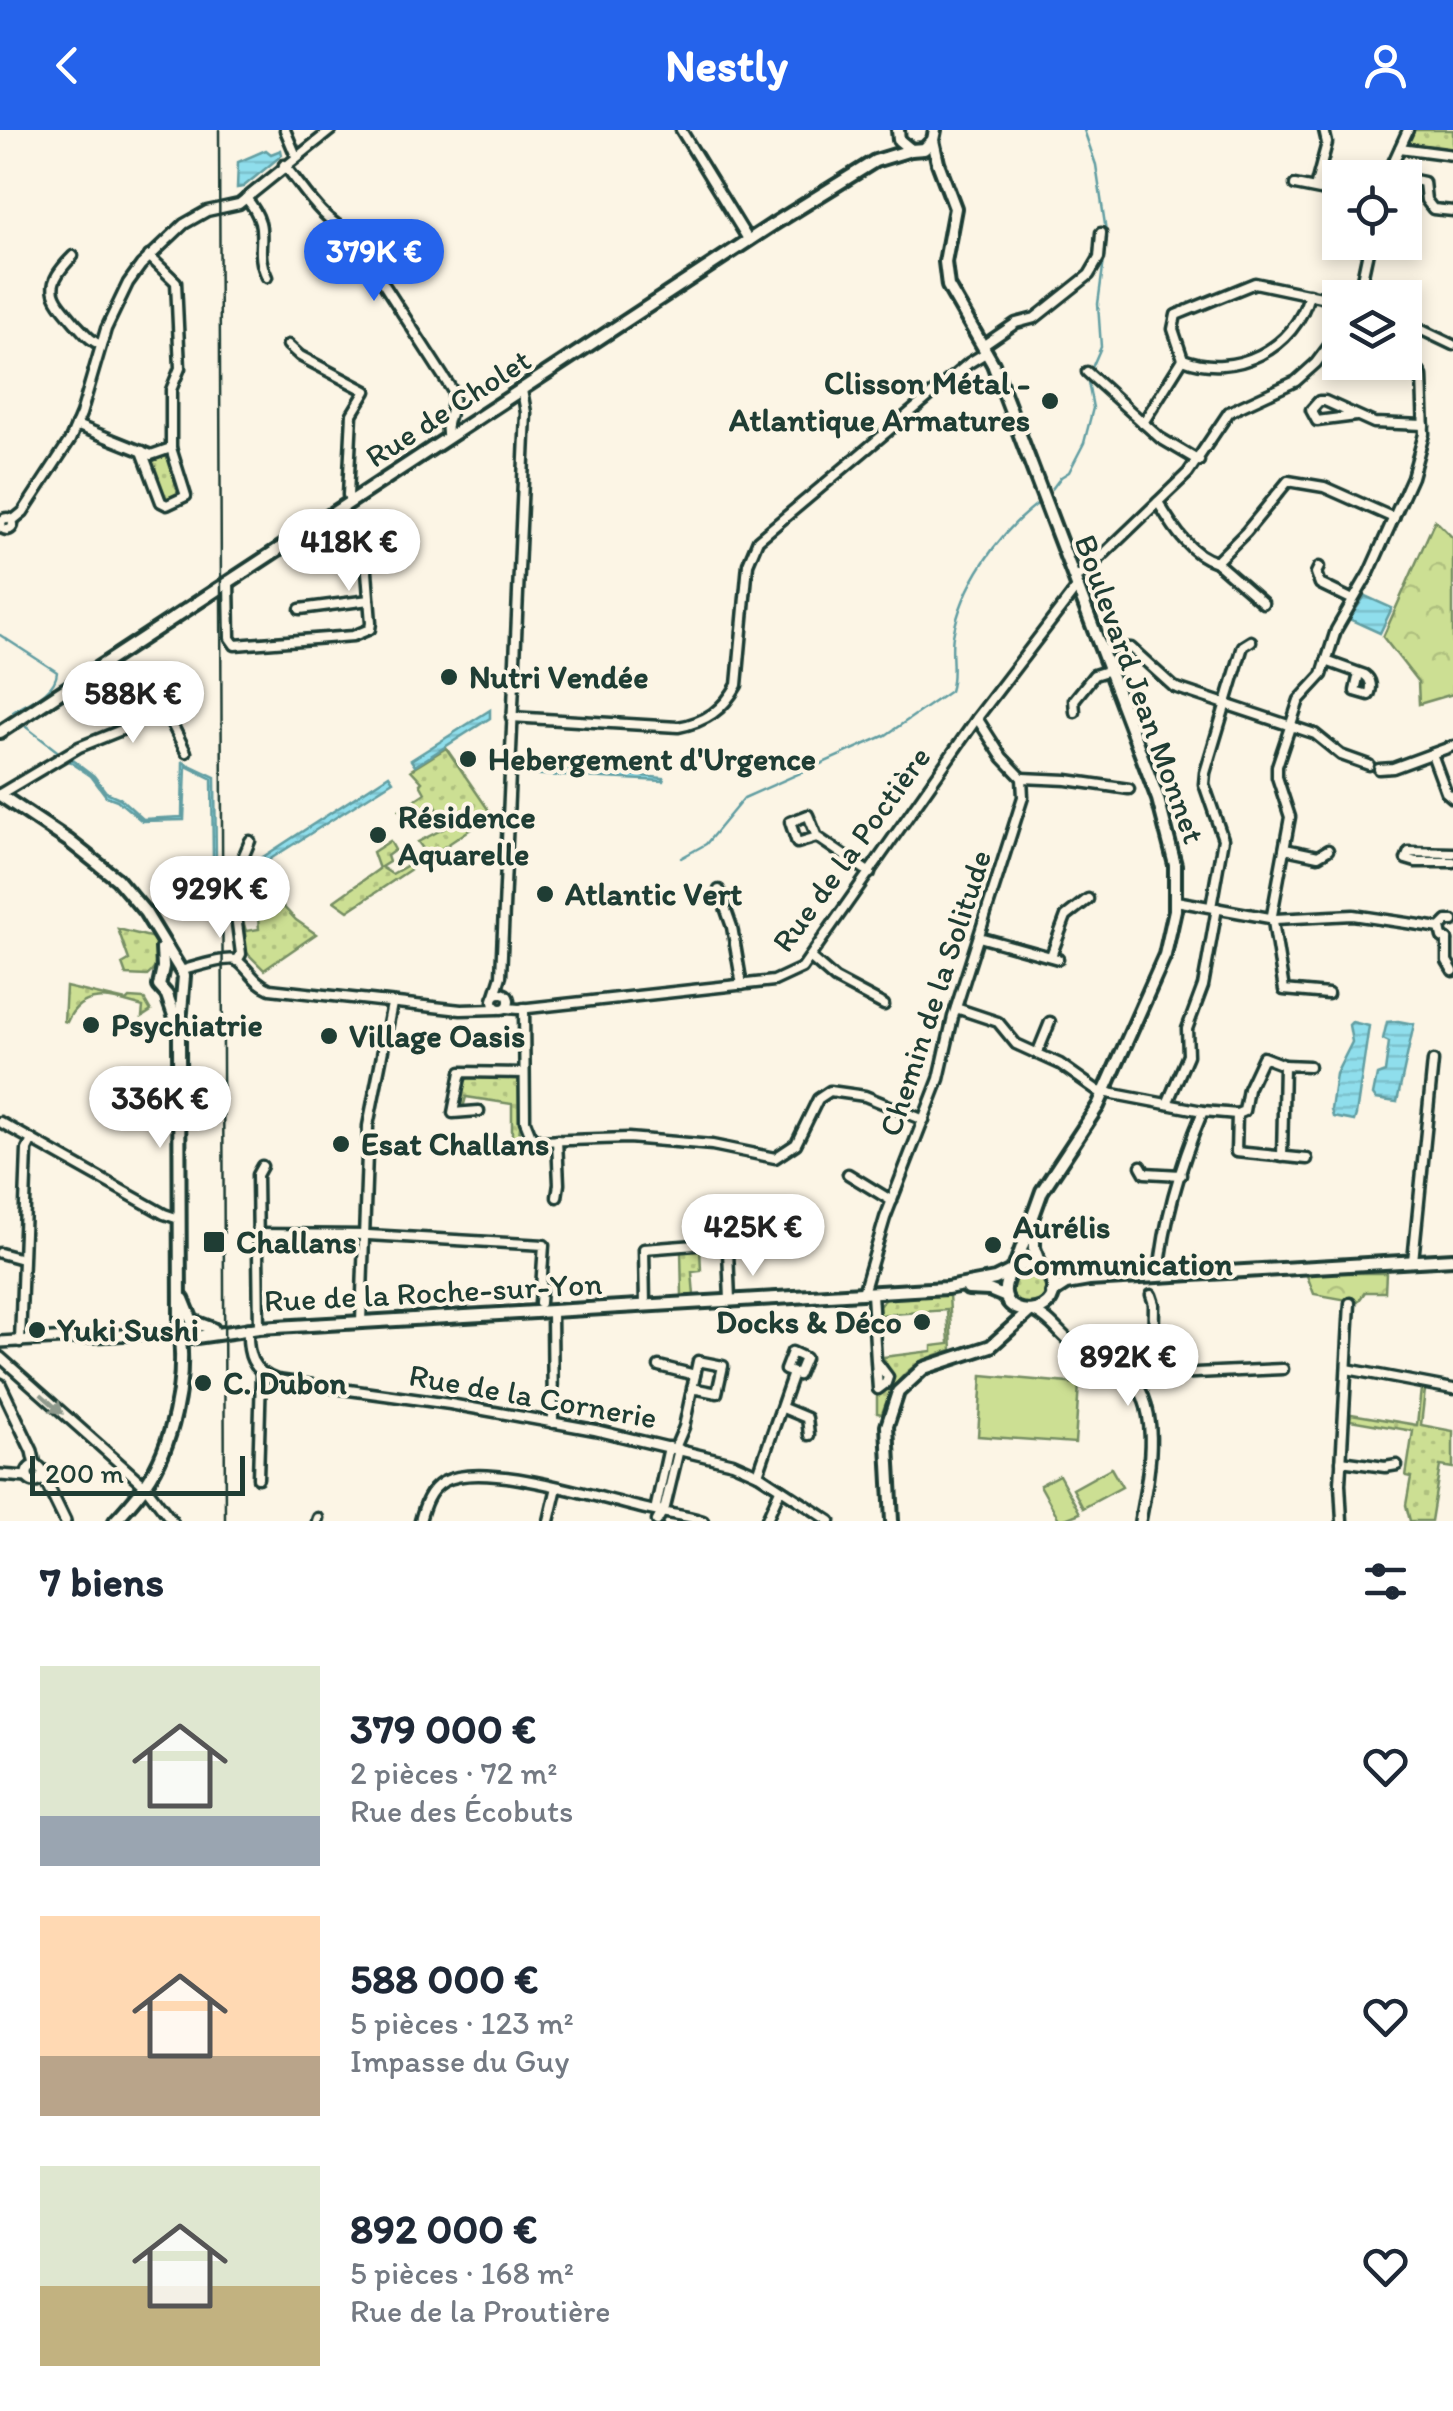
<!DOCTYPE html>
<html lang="fr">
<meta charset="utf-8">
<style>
:root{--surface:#fff;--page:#f2f2f3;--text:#1f2937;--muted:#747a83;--accent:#2563eb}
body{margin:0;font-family:Itim,sans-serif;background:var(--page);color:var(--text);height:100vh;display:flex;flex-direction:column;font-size:38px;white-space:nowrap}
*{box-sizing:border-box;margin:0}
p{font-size:32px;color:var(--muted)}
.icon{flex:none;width:55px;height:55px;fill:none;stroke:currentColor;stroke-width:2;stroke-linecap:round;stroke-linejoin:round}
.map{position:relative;height:1391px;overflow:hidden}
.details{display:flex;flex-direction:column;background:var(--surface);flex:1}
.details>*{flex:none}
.tools{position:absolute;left:1322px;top:30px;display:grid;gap:20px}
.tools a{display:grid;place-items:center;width:100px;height:100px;border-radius:0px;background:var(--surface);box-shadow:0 5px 15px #0003;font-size:50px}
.scale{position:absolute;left:30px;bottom:25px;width:215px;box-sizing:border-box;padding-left:10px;border:5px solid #1f3d34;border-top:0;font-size:28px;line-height:35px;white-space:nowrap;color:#1f3d34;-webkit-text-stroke:8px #fcf5e5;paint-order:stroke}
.price{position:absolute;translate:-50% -85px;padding:0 22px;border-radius:35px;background:#fff;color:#222;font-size:32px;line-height:65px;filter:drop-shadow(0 2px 5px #0008)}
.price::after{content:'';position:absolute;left:50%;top:60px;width:30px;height:22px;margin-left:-15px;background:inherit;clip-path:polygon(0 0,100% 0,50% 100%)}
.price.on{background:var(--accent);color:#fff}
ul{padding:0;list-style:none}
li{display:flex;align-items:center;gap:30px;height:250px;padding:0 40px}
li span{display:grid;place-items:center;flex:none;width:280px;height:200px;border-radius:0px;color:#555}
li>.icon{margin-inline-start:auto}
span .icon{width:120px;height:120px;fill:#fffc;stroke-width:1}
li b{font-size:42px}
h2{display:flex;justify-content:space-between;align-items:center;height:120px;padding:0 40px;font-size:42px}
header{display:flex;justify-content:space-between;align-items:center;height:130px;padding:0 40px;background:var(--accent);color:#fff;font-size:45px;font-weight:800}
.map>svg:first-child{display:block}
.grass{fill:url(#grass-dots);stroke:#768e64;stroke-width:2.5}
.forest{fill:url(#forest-crowns);stroke:#768e64;stroke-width:2.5}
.garden{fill:#ccdf93;stroke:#768e64;stroke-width:2.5}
.water{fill:url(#water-rules);stroke:#629ea2;stroke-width:2.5}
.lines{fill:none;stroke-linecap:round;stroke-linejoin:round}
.stream{stroke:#629ea2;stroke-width:2.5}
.minor-casing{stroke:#1f3d34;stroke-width:15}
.tertiary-casing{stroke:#1f3d34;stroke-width:16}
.secondary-casing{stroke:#1f3d34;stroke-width:18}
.minor{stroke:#fcf5e5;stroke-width:8}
.tertiary{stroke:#fcf5e5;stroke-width:9}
.secondary{stroke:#fcf5e5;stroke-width:10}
.rail{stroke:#1f3d34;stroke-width:2.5}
.oneway{fill:#8e998c}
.poi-dot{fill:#1f3d34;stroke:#fcf5e5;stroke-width:4}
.labels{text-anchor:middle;stroke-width:8;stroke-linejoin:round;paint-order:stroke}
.poi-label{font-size:32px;font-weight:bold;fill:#1f3d34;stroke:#fcf5e5;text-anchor:start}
.street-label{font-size:32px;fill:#1f3d34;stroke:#fcf5e5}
</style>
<header><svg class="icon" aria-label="back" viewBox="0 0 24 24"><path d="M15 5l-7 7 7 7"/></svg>Nestly<svg class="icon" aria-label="person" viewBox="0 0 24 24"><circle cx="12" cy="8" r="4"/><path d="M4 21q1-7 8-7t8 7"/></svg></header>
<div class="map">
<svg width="1453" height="1391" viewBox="0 0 1453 1391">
<defs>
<pattern id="grass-dots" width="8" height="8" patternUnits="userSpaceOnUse" patternTransform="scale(2.5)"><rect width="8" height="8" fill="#ccdf93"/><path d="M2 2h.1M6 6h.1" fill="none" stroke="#afc07f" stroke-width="1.8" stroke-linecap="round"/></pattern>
<pattern id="forest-crowns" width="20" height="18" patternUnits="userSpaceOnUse" patternTransform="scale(2.5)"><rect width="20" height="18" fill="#ccdf93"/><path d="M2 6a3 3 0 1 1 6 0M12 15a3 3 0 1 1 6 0" fill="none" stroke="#afc07f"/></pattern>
<pattern id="water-rules" width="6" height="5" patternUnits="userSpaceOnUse" patternTransform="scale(2.5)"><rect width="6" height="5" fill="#8fdeec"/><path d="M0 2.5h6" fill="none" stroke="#7bbfcb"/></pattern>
</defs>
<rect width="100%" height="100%" fill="#fcf5e5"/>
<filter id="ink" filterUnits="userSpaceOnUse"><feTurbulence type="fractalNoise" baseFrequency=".01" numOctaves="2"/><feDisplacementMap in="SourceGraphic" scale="20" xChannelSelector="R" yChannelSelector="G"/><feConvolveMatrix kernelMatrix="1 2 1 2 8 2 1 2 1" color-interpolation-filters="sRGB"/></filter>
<g filter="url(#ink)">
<g class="grass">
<polygon points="1413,0 1453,0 1453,19 1406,14"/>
<polygon points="162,325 168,328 182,361 180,366 167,371 149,334"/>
<polygon points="446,618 492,685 348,781 334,771 379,739 373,722 390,711 395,720 387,726 389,732 381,737 392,744 427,724 418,712 445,698 437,678 409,695 399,680 425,663 420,654 422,652 411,640"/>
<polygon points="278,771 296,790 316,804 264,840 245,821 241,794 244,794 246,801 259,799 258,788"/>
<path d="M 118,799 L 154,808 C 159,823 160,836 147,846 L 126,845 L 122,834 L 129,830 Z"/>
<path d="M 66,857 L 126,871 L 129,868 L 144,869 L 151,881 L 142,887 L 143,877 C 115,869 82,857 67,892 L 64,891 Z"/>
<polygon points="515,945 520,949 521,990 518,1012 512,1013 512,974 466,967 463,978 457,978 461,956 469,947"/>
<polygon points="700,1118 701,1141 692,1142 694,1165 682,1166 681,1119"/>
<circle cx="1029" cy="1158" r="19"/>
<path d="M 949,1164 L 952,1220 C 915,1230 894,1246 882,1284 L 877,1283 L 877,1262 L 890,1253 L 892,1245 L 883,1227 L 932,1221 L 932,1216 L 949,1214 L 947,1180 L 880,1185 L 879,1176 L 888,1167 Z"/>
<polygon points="1421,1259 1425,1260 1421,1295 1453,1301 1453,1338 1440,1336 1431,1391 1410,1391 1406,1375 1411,1347 1406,1346 1413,1301 1350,1290 1351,1284 1417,1295"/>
</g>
<g class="forest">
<polygon points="1435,390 1453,408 1453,564 1419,574 1418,552 1383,507"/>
<polygon points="1306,1143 1386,1143 1385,1162 1365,1162 1358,1172 1314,1164"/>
</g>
<g class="garden">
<polygon points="982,1245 1079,1254 1075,1313 978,1306"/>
<polygon points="1111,1338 1122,1357 1083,1378 1073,1359"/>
<polygon points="1059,1345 1080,1383 1060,1391 1040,1355"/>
</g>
<g class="water">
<polygon points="266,20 271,24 281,20 282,25 243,57 237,58 238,32"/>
<polygon points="1365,466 1392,478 1380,503 1349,489"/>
<polygon points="490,580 490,588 415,636 411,630"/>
<polygon points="69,627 94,646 106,662 120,668 143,689 182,687 183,632 215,647 216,730 219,740 213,732 212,649 186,636 184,690 142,691 117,670 106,666 91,646 66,629"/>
<polygon points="526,636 664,648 663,651 525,644"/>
<polygon points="389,645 393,651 242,747 243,740"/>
<polygon points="1398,891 1414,894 1397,972 1376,969 1373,965 1377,945 1385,942 1389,912 1383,909 1387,892"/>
<polygon points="1352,892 1369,896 1356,985 1354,991 1333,987 1331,980 1336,944 1352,912 1349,895"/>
</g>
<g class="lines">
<g class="stream">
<polyline points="1084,0 1096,35 1107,108 1098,174 1101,217 1091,240"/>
<polyline points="1052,359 1061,347 1069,342 1084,313 1093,278 1088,252"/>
<path d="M 0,505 L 57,542 C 56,562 29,572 13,582"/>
<polyline points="26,597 61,624"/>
<path d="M 681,728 L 706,714 L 744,668 L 886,605 L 950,561 C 956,544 950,524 953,506 C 962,455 997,405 1037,374"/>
</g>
<g class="minor-casing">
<g id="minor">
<polyline points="285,0 296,26"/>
<polyline points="681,0 749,111"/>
<polyline points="1400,18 1453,25"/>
<path d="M 284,35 C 304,58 320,89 350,102 L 452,260 C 458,277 442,290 448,307"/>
<polyline points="1386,48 1408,0"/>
<polyline points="1405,48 1424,52 1426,70 1433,79 1453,81"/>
<polyline points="1295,55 1340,64"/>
<polyline points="1315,58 1327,13 1324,0"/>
<path d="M 246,68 C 275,102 251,115 267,147"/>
<polyline points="350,102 361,98 381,128 372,137"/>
<path d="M 73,126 C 42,157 51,165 76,194 C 85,203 89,210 101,215"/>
<polyline points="1358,168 1370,112"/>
<polyline points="1405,192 1453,215"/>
<polyline points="288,215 300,226 366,261 352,284 348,365 351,371"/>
<polyline points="984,215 1016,193 1035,188 1089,145 1099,128 1101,103"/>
<path d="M 1183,229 C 1234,249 1296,219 1309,164"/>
<polyline points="1087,242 1160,308 1199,331"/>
<polyline points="1356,286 1317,291 1311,280 1319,271 1325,271 1374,293 1424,295"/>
<polyline points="1143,293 1183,229 1173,199 1176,185 1255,153 1340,171"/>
<polyline points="76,295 151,325 171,318 171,260 180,238 176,152 149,126"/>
<polyline points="142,321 161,372 167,375 186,366 171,318"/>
<path d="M 1158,372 C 1172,395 1188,424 1216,432 L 1263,473"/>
<circle cx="7" cy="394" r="6"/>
<polyline points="12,391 23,382 70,310 81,284 106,199 128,153 141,135 184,94 207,81 239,74 331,0"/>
<polyline points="1216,432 1246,402 1288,351 1324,357 1394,388"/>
<polyline points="1319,437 1316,443 1320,454 1351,469"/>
<polyline points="1075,447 1085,442 1188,343 1229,282 1296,251 1316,233 1340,201"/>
<polyline points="229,451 230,508 235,515 353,506 370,499 371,493 366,429"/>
<polyline points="300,479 369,470"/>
<polyline points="1103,521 1113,517 1131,518 1174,557 1315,604 1341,625 1369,635"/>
<path d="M 1326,531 L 1365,545 C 1372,550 1372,558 1369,565 L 1355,561 L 1359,543"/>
<polyline points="157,574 171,592 186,622"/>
<polyline points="1075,582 1074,570 1094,545 1110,540"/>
<path d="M 511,587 L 678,597 C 706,592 723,580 737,555 L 748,434 L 758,410 L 969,233 L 987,222"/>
<polyline points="1432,624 1446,662 1453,668"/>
<polyline points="1379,639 1393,638 1453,616"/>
<polyline points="1022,648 1067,650 1129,659"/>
<polyline points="0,664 79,617 129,597 170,563"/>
<polyline points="817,707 797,713 790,692 808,685 817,707 870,743"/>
<polyline points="1285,719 1318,726 1328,720"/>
<polyline points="1453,723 1409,722 1406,729 1416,732 1453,732"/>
<polyline points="719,760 732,797 742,855"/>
<polyline points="1176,771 1275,789 1353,785 1440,798"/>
<polyline points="1211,777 1223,709 1204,654 1205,643 1243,516 1251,511"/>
<polyline points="979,807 1058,829"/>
<polyline points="1447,810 1447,831 1453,841"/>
<polyline points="1447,810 1442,807 1440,798 1447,791 1453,791"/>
<polyline points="1051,826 1066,786 1088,769"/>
<polyline points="812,829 835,849 884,875"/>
<path d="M 237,831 L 241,824 C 235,774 228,759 250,711"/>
<path d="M 180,841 C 192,838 229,825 238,831 C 250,841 255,853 270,859 L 461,880 L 497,879"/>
<circle cx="501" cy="871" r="8"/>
<polyline points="1328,864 1284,860 1272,785 1290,687 1277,647 1277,636 1299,570 1322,545 1336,500 1369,443 1412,347 1424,304 1422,246 1417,238 1405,232"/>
<polyline points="495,865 501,846 526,283 522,260"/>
<polyline points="507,878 519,879 774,851 802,838 977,588 1078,456"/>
<polyline points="524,878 525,991 531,1006 540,1011 628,1008 712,1015 775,1028 796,1014 818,969 830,961 865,966 924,990"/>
<polyline points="956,878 998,892 1016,914 1060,934 1098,961 1203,981 1237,984"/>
<polyline points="1037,924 1050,892"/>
<polyline points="1284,935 1263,927 1248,959 1244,981 1237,984 1236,1022 1307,1029"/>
<polyline points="1167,974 1188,925 1187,899 1203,856 1217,778"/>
<polyline points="479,981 453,983 461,942 524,943"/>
<polyline points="0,992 164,1084 179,1089"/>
<polyline points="557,1010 559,1054 557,1067"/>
<polyline points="1282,1027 1284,935 1309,936"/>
<polyline points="1141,1036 1145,1043 1181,1045"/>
<polyline points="848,1044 892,1071"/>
<polyline points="257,1104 368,1105 544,1115 540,1173"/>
<polyline points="0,1123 22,1129"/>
<polyline points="1413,1131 1433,931"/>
<path d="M 1159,1146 C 1164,1090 1181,1033 1203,981"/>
<polyline points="863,1163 885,1088 939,949 953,887 1023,667 1022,648 1002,627 977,588"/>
<polyline points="872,1163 876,1231 888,1247 886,1253 878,1259 876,1231"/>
<polyline points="645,1175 644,1119 721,1113 728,1120 730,1170"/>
<polyline points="552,1181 553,1293"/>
<polyline points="361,1192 368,996 392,874"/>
<path d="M 248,1198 C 247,1224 251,1241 277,1250 L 450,1274 L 595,1300 L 733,1333 L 758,1344 L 830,1391"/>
<polyline points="259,1198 257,1045 262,1036"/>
<polyline points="20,1212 27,1020 32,1010"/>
<polyline points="0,1227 145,1356 172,1391"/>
<polyline points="659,1236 695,1245"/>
<polyline points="1347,1239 1453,1259"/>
<polyline points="1151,1245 1283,1239"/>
<polyline points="1137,1255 1153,1241 1154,1174 1151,1165"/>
<polyline points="783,1278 807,1288 809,1305"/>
<polyline points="675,1318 684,1297 698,1231 723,1236 717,1263 692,1258"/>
<polyline points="1341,1331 1385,1337 1397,1335"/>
<polyline points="758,1344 793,1243 798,1245 805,1228 792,1222 785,1240 793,1243"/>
<polyline points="258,1348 261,1244"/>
<polyline points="659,1382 656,1376 669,1317"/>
<polyline points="317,1391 318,1388"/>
<path d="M 420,1391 C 424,1376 429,1360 443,1352 C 484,1329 603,1370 650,1380 C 668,1384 686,1385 703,1391"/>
<polyline points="549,1391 557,1357"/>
<polyline points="657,1391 665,1377 679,1319"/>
<polyline points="766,1391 780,1360"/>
<polyline points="1342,1391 1340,1354 1350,1173"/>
</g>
</g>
<g class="tertiary-casing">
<g id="tertiary">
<path d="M 1033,1181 C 1051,1189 1060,1205 1075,1216 C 1091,1227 1110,1230 1124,1241 C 1165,1272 1148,1348 1140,1391"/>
<polyline points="0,1212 158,1203 178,1205"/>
<polyline points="0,1254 32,1321 35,1335"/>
<circle cx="35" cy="1344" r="8"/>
<polyline points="0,1345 27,1347"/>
<polyline points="41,1348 46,1352 65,1391"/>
</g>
</g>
<g class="secondary-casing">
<g id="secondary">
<polyline points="898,0 899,10 911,20 924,19 933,10"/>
<polyline points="935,0 933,10 938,33 955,78 945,132 948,156 993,234 1158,669 1175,735 1175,780 1165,825 1098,976 1042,1061 1014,1139"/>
<polyline points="0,602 772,95 875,31 911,20"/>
<polyline points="0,665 69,711 117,749 145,782 184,846 179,905 180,1192 177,1199 182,1209 259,1198 947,1158 995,1149 1025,1134 1036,1135 1062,1146 1089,1150"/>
<polyline points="162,818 163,837 159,856 167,865 177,894"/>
<polyline points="1034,1099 1034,1118 1041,1137"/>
<path d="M 1010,1143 C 982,1197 1080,1190 1046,1141"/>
<polyline points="968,1159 989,1160 1006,1167"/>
<polyline points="1052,1163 1066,1154 1089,1150 1453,1129"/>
<polyline points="183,1169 192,1191 213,1199"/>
<path d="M 115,1391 C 126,1379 137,1367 146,1354 C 173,1315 185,1253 180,1207"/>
<polyline points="892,1391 887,1296 898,1262 924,1238 991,1216 1029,1182"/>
</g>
</g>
<use href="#minor" class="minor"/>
<use href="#tertiary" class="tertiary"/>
<use href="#secondary" class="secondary"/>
<polyline class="rail" points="219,0 225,1391"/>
</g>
<defs><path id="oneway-solid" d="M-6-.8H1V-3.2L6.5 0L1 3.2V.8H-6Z" transform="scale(2.5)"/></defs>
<use class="oneway" href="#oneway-solid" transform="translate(52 1274) rotate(42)"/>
</g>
<g class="poi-dot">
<circle cx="1050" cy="271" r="10"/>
<circle cx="449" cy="547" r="10"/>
<circle cx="468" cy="629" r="10"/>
<circle cx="378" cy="705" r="10"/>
<circle cx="545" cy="764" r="10"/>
<circle cx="91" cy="895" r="10"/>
<circle cx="329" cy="906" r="10"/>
<circle cx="341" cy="1014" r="10"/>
<rect x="202" y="1100" width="24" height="24" rx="5"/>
<circle cx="993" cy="1115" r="10"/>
<circle cx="922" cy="1192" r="10"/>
<circle cx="37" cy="1200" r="10"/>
<circle cx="203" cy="1253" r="10"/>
</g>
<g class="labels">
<g class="poi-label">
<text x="1030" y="264" text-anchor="end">Clisson Métal -<tspan x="1030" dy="37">Atlantique Armatures</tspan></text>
<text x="469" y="558">Nutri Vendée</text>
<text x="488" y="640">Hebergement d'Urgence</text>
<text x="398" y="698">Résidence<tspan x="398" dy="37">Aquarelle</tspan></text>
<text x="565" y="775">Atlantic Vert</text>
<text x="111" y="906">Psychiatrie</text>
<text x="349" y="917">Village Oasis</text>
<text x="361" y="1025">Esat Challans</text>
<text x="1013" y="1108">Aurélis<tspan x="1013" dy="37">Communication</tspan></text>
<text x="236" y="1123">Challans</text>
<text x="902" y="1203" text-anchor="end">Docks &amp; Déco</text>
<text x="57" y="1211">Yuki Sushi</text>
<text x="223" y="1264">C. Dubon</text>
</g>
<g class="street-label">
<text transform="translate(448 278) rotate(-33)" y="11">Rue de Cholet</text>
<text transform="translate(1140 559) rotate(70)" y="11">Boulevard Jean Monnet</text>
<text transform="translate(851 719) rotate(-54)" y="11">Rue de la Poctière</text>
<text transform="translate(935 863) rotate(-72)" y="11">Chemin de la Solitude</text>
<text transform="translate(433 1162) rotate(-3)" y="11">Rue de la Roche-sur-Yon</text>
<text transform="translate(533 1266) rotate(10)" y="11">Rue de la Cornerie</text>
</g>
</g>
</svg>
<div class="tools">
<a><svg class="icon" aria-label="locate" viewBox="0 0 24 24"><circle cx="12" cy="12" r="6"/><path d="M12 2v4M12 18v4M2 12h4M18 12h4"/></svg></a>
<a><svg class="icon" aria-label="layers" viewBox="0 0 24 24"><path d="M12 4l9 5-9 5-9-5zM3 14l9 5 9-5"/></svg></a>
</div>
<div class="scale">200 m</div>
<b class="price on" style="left:374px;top:174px">379K €</b>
<b class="price" style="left:349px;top:464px">418K €</b>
<b class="price" style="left:133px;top:616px">588K €</b>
<b class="price" style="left:220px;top:811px">929K €</b>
<b class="price" style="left:160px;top:1021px">336K €</b>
<b class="price" style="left:753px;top:1149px">425K €</b>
<b class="price" style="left:1128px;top:1279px">892K €</b>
</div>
<section class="details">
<h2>7 biens<svg class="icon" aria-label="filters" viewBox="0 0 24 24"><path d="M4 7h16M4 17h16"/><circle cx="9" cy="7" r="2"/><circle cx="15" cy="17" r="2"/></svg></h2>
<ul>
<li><span style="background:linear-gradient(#dfe7d0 75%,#9aa5b1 0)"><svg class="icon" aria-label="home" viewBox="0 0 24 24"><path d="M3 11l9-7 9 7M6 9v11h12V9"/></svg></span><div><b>379 000 €</b><p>2 pièces · 72 m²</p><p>Rue des Écobuts</p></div><svg class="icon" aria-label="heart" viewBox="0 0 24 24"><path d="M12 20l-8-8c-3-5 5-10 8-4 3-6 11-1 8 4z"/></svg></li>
<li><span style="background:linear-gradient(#ffd9b3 70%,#b9a48a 0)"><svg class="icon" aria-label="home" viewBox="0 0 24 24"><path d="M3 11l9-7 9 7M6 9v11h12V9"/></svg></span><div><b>588 000 €</b><p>5 pièces · 123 m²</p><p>Impasse du Guy</p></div><svg class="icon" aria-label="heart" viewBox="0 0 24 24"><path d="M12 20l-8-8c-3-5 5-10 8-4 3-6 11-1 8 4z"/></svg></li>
<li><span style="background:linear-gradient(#dfe7d0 60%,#c2b280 0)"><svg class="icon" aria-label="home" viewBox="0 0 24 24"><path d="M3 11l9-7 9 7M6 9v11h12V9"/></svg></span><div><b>892 000 €</b><p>5 pièces · 168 m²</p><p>Rue de la Proutière</p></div><svg class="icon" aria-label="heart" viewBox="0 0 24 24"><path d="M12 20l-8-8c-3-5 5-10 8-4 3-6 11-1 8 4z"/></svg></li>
</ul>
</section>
